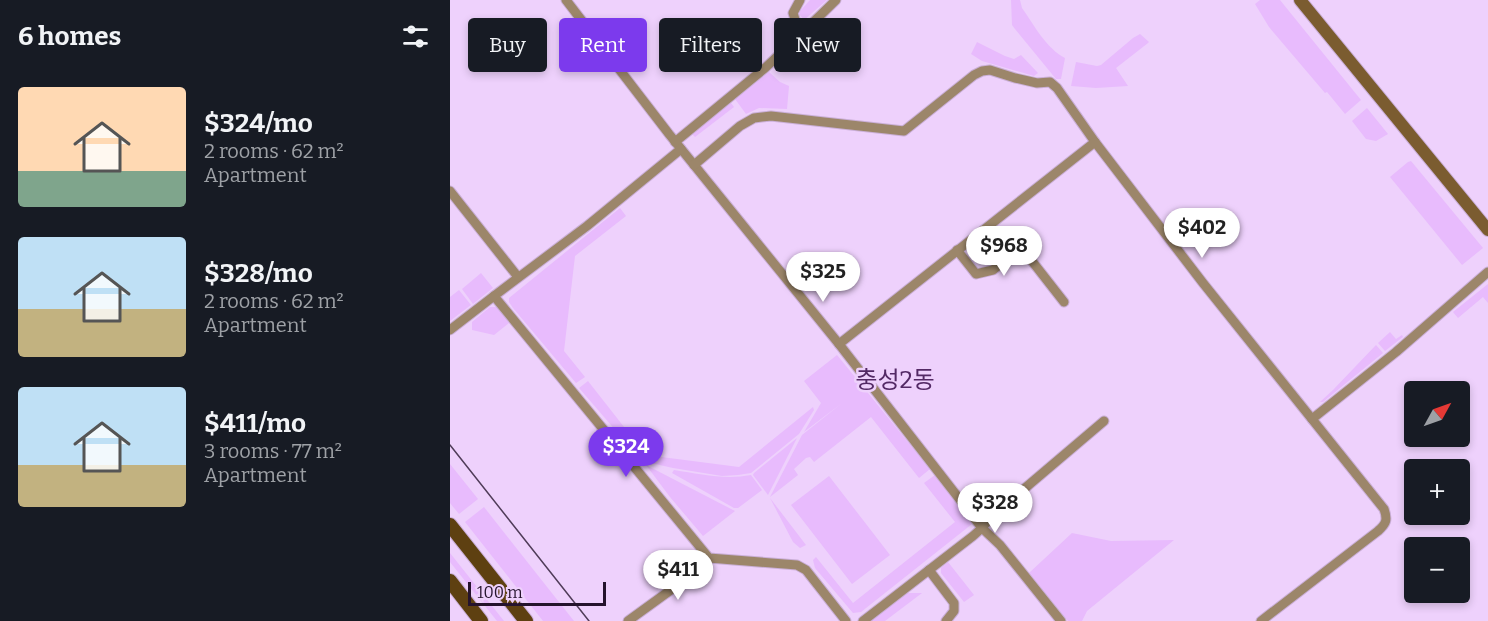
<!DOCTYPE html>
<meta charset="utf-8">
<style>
:root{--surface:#171b24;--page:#242831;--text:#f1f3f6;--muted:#9ea1a6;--accent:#7c3aed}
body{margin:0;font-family:Bitter,"Noto Sans KR",serif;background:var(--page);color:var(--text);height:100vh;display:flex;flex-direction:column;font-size:22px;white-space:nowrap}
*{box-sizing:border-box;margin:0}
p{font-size:20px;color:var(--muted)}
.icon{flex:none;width:33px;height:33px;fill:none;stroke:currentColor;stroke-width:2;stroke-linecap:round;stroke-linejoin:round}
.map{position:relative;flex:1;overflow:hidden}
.sheet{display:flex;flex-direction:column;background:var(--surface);width:450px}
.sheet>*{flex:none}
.banner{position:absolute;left:18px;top:18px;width:570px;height:54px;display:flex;gap:12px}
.needle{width:39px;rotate:50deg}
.buttons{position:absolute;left:954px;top:381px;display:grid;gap:12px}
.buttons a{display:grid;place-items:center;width:66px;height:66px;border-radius:6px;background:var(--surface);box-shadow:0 3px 9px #0003;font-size:30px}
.scale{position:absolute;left:18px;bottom:15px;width:138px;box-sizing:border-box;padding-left:6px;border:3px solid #25132d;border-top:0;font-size:16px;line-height:21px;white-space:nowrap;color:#25132d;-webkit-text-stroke:4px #eed1fc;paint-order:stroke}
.price{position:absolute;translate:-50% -51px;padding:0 14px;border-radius:21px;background:#fff;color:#222;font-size:20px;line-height:39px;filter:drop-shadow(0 2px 3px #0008)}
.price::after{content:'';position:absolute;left:50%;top:36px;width:18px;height:14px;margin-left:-9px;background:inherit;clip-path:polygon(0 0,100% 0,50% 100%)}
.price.on{background:var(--accent);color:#fff}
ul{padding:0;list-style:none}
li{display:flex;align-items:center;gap:18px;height:150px;padding:0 18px}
li span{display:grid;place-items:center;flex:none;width:168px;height:120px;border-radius:6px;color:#555}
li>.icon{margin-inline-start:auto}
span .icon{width:72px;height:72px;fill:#fffc;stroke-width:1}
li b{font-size:26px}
h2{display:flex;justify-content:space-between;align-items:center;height:72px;padding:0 18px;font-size:26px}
.pill{padding:0 21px;border-radius:6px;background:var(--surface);box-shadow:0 3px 9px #0003;font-size:21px;line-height:54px}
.pill.on{background:var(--accent);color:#fff}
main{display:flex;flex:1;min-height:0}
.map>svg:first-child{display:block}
.green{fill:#e8bbfd}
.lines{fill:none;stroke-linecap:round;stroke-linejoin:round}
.street-casing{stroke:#caafd7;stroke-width:11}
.secondary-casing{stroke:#caafd7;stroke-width:14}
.primary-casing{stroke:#caafd7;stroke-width:16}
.street{stroke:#9c866a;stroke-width:9}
.secondary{stroke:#7b5c30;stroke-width:12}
.primary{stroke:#5e4011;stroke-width:14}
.tram{stroke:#503c59;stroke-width:1.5}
.labels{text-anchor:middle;stroke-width:5;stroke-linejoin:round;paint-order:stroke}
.quarter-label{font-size:24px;fill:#532965;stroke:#eed1fc}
</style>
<main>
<section class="sheet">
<h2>6 homes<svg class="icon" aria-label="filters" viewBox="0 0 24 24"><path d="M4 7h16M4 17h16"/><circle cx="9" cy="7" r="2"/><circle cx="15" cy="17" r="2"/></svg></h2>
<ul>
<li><span style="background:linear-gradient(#ffd9b3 70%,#7fa58c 0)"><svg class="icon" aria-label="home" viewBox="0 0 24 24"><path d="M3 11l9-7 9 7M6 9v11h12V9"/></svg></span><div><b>$324/mo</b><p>2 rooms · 62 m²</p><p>Apartment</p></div></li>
<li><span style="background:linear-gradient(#bfe0f5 60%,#c2b280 0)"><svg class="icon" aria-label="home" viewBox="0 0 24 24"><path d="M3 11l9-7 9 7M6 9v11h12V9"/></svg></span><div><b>$328/mo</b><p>2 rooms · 62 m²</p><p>Apartment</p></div></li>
<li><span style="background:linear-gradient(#bfe0f5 65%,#c2b280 0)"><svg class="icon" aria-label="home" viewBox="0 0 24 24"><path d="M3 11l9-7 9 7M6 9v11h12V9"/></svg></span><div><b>$411/mo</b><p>3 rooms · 77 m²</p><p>Apartment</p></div></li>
</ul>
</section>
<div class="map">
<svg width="1038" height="621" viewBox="0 0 1038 621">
<rect width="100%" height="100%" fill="#eed1fc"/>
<g class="green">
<polygon points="360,0 377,0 354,20 349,14 350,11"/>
<path d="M 561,0 L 570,0 L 572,8 C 584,25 596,48 615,58 L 611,79 L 606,79 L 565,29 L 562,25 Z"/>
<polygon points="810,0 830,0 911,100 895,114 877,92 875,93 819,27 805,4"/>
<polygon points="690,34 699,42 698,43 666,68 678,86 646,88 621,86 626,62 647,66 651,65 683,38"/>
<polygon points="527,42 555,56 564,59 571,55 588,73 584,76 532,61 521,54"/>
<polygon points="319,72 330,82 339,86 337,109 309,108 296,114 285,99"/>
<polygon points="281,103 284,107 245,137 241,133"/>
<polygon points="917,108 938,134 926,141 916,139 902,121"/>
<polygon points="961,161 1033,248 1012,265 940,177 958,162"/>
<polygon points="170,208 176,216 125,256 114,351 135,377 126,383 63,308 59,302 59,298"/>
<polygon points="31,273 43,288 23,304 12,289"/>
<polygon points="1038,284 1038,303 1033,297 1008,318 1003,312"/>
<polygon points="9,290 21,305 0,321 0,297"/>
<polygon points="40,307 47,307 59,323 44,335 22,330 22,322"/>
<polygon points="940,332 946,339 952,335 953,337 935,351 928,343"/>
<polygon points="926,345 933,353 873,402 870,402 883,390"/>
<polygon points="387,355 480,469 469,478 421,417 364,462 360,457 356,458 344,469 348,475 320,497 352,435 392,403 354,432 371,403 354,381"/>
<polygon points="138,381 196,455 289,467 363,407 364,410 349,434 301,473 288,475 272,476 223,468 192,461 129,388"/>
<polygon points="347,438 318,495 303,475 304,473"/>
<polygon points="0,464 28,499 9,514 0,503"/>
<polygon points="196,465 285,511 253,536 220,497"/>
<path d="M 224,470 C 250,474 275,480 301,475 L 312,490 L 288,508 L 284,508 L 222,473 Z"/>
<polygon points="485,475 522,524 411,612 403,613 365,568 363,560 366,557 403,603 505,522 474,483"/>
<polygon points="379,476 440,555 402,584 341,505"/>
<polygon points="320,498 356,545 350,548 343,542"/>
<polygon points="34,507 124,621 93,621 15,522"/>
<polygon points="622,533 661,541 724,540 637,611 632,621 618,621 579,573"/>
<polygon points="0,553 54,621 47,621 0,562"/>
<polygon points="498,562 524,595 514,602 491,573 491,568"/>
<polygon points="457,593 472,593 435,621 420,621"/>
</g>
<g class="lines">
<g class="street-casing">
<g id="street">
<polyline points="116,0 219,134 389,344 532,528 550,545 611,621"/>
<polyline points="350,35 386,0"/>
<polyline points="225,142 315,68 350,35 343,13 350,0"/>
<polyline points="231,149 137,226 44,296 259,558 347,565 356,570 396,621"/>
<polyline points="244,165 290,126 304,118 321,116 454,131 524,75 532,71 540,70 565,78 587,83 600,82 607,88 645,142"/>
<polyline points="0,191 68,277"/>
<polyline points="507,250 526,274 543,270 562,254 578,256 614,302"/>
<polyline points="0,330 44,296"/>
<path d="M 389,344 L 645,142 L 753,283 L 934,509 C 938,520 936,524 928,531 L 811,621"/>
<polyline points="862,419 946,352 1038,272"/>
<polyline points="479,570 504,603 504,611 496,621"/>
<polyline points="178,621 229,584 259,558"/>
<polyline points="413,621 523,536 532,528 541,517 654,421"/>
</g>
</g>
<g class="secondary-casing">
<polyline id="secondary" points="850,0 1038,230"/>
</g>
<g class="primary-casing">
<g id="primary">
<polyline points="0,525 76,621"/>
<polyline points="0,581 31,621"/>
</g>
</g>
<use href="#street" class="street"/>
<use href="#secondary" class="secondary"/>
<use href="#primary" class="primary"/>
<polyline class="tram" points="0,445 139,621"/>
</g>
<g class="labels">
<g class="quarter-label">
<text x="445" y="388">충성2동</text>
</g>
</g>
</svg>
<div class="buttons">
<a><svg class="needle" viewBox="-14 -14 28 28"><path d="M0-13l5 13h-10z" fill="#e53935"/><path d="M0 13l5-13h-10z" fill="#9ea1a6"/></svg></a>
<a>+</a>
<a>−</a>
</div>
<div class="scale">100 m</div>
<b class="price" style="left:752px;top:259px">$402</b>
<b class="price" style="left:554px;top:277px">$968</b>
<b class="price" style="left:373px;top:303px">$325</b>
<b class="price on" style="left:176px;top:478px">$324</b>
<b class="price" style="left:545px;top:534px">$328</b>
<b class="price" style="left:228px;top:601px">$411</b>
<div class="banner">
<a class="pill">Buy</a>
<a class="pill on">Rent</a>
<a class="pill">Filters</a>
<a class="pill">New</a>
</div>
</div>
</main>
